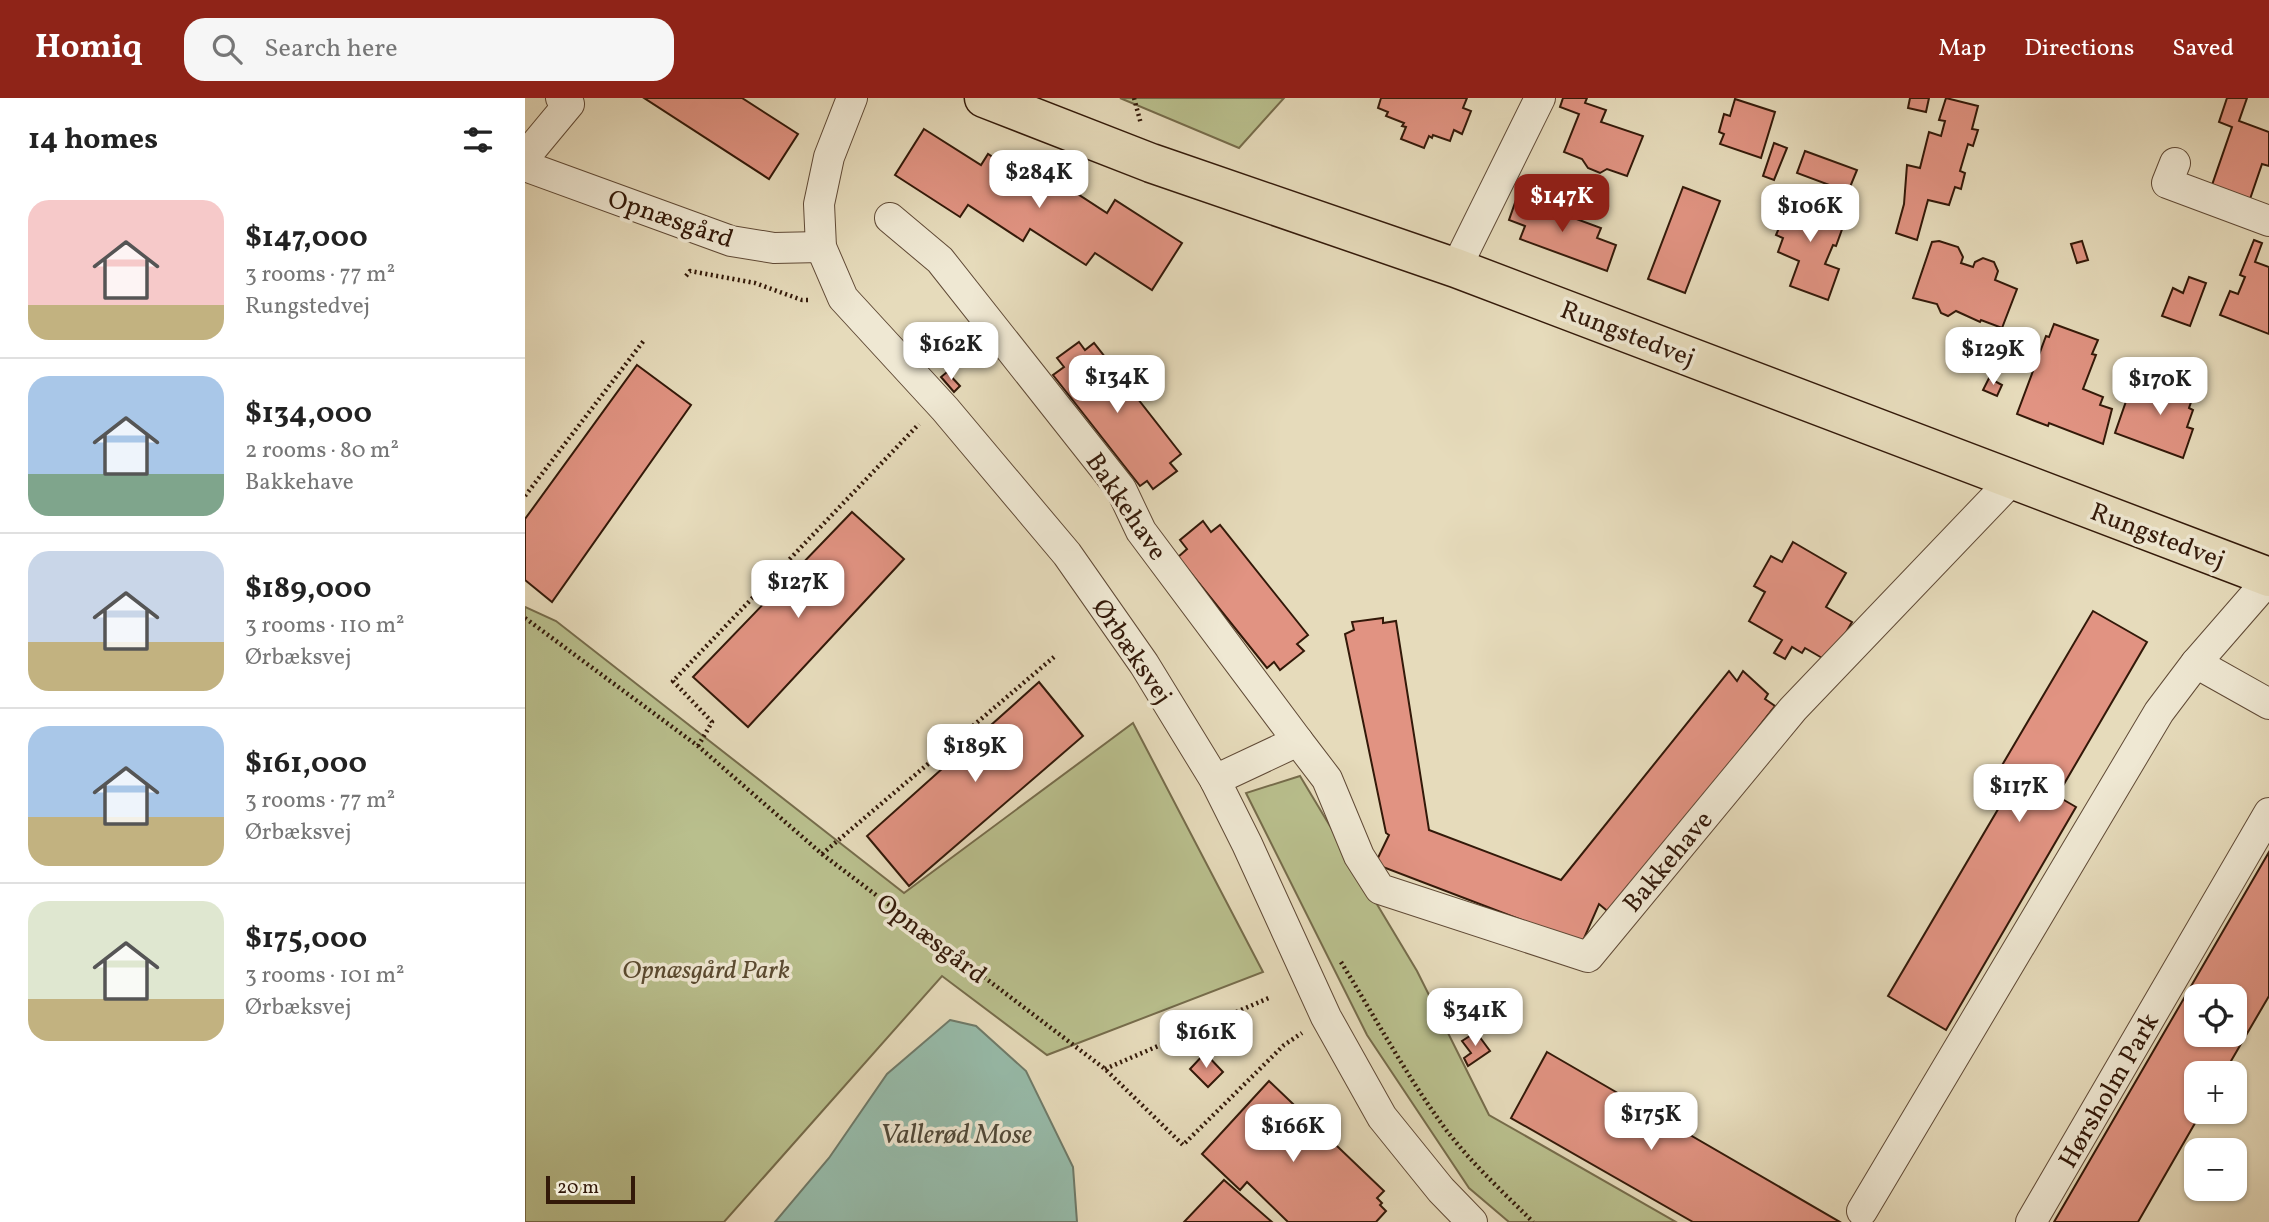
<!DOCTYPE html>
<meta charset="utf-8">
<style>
:root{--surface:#fff;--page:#f6f6f6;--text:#222;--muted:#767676;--line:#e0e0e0;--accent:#8f2418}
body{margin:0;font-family:Vollkorn,serif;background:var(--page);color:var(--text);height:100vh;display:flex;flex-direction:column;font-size:26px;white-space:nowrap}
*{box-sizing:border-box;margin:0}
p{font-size:23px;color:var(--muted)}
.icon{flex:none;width:38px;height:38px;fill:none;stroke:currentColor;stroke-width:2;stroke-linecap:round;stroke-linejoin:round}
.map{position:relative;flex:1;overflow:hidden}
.sheet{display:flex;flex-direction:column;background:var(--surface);width:525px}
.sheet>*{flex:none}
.tools{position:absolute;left:1659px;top:886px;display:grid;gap:14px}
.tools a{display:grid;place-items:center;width:63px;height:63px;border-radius:14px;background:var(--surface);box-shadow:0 2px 5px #0004;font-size:35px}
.scale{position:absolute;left:21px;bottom:18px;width:89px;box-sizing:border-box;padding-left:7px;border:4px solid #331909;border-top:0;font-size:19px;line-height:24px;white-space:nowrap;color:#331909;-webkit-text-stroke:5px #efe8d3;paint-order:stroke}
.price{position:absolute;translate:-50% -60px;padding:0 16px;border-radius:14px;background:#fff;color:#222;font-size:23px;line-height:46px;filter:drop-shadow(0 2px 4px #0008)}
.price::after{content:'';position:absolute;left:50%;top:42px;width:21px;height:16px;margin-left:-10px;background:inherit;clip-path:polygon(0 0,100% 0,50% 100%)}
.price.on{background:var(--accent);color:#fff}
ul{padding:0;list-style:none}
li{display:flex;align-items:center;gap:21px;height:175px;padding:0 28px}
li+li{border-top:2px solid var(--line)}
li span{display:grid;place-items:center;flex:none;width:196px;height:140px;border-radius:21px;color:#555}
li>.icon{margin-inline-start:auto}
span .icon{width:84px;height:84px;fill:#fffc;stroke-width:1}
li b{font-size:30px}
h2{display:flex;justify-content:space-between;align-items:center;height:84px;padding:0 28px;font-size:30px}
header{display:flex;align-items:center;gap:42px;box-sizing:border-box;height:98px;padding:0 35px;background:var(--accent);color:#fff}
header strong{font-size:33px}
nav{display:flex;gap:38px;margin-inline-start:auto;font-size:24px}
.search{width:490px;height:63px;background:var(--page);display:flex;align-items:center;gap:18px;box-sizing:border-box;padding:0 24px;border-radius:21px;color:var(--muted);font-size:26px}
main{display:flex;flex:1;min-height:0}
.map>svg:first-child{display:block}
.green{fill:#b9bf8d;stroke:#766c4b;stroke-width:2}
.water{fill:#97bcab;stroke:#6f7b6a;stroke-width:2}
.building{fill:#e19382;stroke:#331909;stroke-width:2;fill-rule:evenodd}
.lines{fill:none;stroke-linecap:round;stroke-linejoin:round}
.minor-casing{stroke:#604a36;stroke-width:32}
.major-casing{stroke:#331909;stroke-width:41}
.path{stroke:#331909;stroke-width:4.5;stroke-dasharray:2 3.5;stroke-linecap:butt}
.minor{stroke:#efe8d3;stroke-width:30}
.major{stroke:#e6dbbb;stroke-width:38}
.labels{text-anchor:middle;stroke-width:7;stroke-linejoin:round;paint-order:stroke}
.street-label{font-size:26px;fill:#331909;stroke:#efe8d3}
.park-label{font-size:26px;font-style:italic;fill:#5b4b31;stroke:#efe8d3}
.water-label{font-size:28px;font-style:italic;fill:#514a3a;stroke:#efe8d3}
</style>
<header>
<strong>Homiq</strong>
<div class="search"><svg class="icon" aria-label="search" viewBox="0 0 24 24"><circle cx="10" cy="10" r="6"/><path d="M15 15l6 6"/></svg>Search here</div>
<nav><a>Map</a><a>Directions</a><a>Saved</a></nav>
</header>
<main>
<section class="sheet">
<h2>14 homes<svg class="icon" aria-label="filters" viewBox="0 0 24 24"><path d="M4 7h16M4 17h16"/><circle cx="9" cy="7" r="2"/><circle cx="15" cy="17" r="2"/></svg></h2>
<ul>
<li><span style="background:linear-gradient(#f6c9c9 75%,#c2b280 0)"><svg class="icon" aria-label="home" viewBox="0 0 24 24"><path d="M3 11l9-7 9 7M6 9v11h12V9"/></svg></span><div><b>$147,000</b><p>3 rooms · 77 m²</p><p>Rungstedvej</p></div></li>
<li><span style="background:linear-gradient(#a9c7e8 70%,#7fa58c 0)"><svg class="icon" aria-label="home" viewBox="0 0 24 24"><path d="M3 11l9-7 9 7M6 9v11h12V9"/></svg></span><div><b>$134,000</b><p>2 rooms · 80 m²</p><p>Bakkehave</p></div></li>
<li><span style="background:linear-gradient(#c9d6e8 65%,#c2b280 0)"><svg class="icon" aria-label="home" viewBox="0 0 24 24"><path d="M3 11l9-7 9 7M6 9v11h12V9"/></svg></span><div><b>$189,000</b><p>3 rooms · 110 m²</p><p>Ørbæksvej</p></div></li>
<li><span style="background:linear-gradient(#a9c7e8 65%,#c2b280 0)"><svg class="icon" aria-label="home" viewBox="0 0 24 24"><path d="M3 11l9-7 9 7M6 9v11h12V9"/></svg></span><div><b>$161,000</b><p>3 rooms · 77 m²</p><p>Ørbæksvej</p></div></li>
<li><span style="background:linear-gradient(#dfe7d0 70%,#c2b280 0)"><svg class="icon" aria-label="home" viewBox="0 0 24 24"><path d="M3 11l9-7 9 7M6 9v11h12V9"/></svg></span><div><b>$175,000</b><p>3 rooms · 101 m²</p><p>Ørbæksvej</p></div></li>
</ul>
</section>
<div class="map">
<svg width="1744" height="1124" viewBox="0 0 1744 1124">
<rect width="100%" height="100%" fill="#e6dbbb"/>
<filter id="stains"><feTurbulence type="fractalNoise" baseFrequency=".00286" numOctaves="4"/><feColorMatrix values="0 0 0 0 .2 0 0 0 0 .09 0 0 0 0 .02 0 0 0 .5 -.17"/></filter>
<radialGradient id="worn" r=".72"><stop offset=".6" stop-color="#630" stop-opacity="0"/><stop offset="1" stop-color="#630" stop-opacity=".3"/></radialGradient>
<g class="green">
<polygon points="595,0 759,0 714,50"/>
<polygon points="0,509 31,523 379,795 608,625 738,874 522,957 417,878 199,1124 0,1124"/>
<polygon points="775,678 892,873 964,1017 1151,1124 984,1124 944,1090 842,937 721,695"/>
</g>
<polygon class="water" points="425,922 451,928 501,973 548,1069 552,1124 250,1124 304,1060 362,976"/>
<g class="building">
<polygon points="119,0 217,0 273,36 244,81"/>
<polygon points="856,0 942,0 938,10 946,13 937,36 929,32 925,43 908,37 907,40 904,38 899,50 876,41 881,29 877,28 879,25 861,18 863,14 853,10"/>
<polygon points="1038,0 1062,0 1060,5 1081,12 1076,24 1118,38 1102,78 1082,71 1075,75 1063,70 1057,61 1039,54 1054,16 1035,9"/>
<polygon points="1385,0 1404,0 1401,14 1383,10"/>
<polygon points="1421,0 1453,8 1447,31 1453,32 1448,48 1443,46 1435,73 1440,75 1436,91 1430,89 1424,107 1403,102 1392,142 1371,135 1379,106 1382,67 1395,70 1404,34 1416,38 1420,23 1414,22"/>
<polygon points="1702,0 1722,0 1714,23 1744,34 1744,68 1737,66 1724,104 1686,90 1707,29 1694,24"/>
<polygon points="1210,1 1250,14 1236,60 1195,46 1199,36 1194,34 1199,16 1205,18"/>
<polygon points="399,31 456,67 463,56 520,93 528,80 582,115 590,102 657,145 627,192 570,155 561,167 505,131 498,143 443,107 435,119 370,77"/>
<polygon points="1249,45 1262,50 1249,82 1238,78"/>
<polygon points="1280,53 1332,72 1323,94 1272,75"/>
<polygon points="1158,89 1195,103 1160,195 1123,181"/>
<polygon points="1286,94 1299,99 1295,111 1318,120 1317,122 1320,123 1311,148 1308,147 1300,166 1314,171 1303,202 1265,188 1274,163 1253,154 1258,140 1251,137 1254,130 1249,128 1256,110 1259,110 1262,103 1281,108"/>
<polygon points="992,99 1076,130 1072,140 1091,147 1082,173 995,141 1000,128 984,122"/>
<polygon points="1729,142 1737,145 1730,164 1744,169 1744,236 1695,217 1705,193 1713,196 1720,179 1715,177"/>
<polygon points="1414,143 1433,149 1438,159 1436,165 1448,169 1450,164 1458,160 1469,164 1473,173 1470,182 1492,191 1477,230 1456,222 1455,224 1431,213 1423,218 1416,215 1412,206 1388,200 1407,144"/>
<polygon points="1557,143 1563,162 1552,165 1546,146"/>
<polygon points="1664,179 1681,185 1665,228 1637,218 1648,190 1658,195"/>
<polygon points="1529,226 1573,242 1567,256 1571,257 1558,291 1578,299 1575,307 1587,311 1578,346 1524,325 1523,328 1492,316 1521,238 1524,239"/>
<polygon points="554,244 560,252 569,245 656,356 645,365 652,373 628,391 622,383 615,388 528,277 539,269 532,260"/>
<polygon points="112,267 166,307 27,504 0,482 0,421"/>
<polygon points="422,274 435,288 429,294 416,279"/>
<polygon points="1650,276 1673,284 1664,310 1668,312 1662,329 1668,331 1658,360 1590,335 1606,289 1641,302"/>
<polygon points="1464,280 1477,287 1472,298 1458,292"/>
<polygon points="327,414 379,461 223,629 168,579"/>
<polygon points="678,423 686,434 695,427 783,537 772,546 779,553 755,572 749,564 742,570 653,459 662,451 655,442"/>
<polygon points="1268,444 1321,475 1301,509 1327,524 1304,564 1280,550 1277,555 1267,549 1260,561 1249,555 1257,542 1224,523 1240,494 1229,488 1246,458 1257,464"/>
<polygon points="1568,513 1622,544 1532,698 1551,709 1421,932 1363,898 1492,679 1476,669"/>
<polygon points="858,520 858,525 871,523 904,732 1036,782 1204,573 1212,583 1218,573 1243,596 1240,601 1250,608 1086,816 1074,806 1057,845 850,766 864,737 861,735 820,536 829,532 827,524"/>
<polygon points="514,584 558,638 384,788 342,738"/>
<path d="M 1744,754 L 1744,898 L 1699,975 L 1671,975 L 1671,1013 L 1677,1013 L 1613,1124 L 1529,1124 ZM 1671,898 L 1710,898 L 1710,936 L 1671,936 Z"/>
<polygon points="951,934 965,953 943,968 939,960 946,955 937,943"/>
<polygon points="1022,954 1315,1124 1168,1124 986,1020"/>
<polygon points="680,955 698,974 683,989 665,971"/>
<polygon points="744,983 859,1093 852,1100 857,1105 855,1107 861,1113 851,1124 763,1124 722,1084 715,1092 677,1056"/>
<polygon points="699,1082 747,1124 659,1124"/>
</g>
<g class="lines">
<g class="minor-casing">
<g id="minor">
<polyline points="327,0 304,59 294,106 296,149 318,200 420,311 542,456 619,566 690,682 722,746 801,919 857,1019 916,1092 947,1124"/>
<polyline points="0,59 44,6 36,0"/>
<polyline points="1650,65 1642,85 1744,123"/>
<polyline points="0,68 206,143 249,150 296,149"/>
<polyline points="365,120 415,162 596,391 616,433 773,643 690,682"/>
<polyline points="931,170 1015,0"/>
<polyline points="1744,481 1671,565 1744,606"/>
<polyline points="773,643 802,681 834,758 855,791 1063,859 1268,611 1487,382"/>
<polyline points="1337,1113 1634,614 1671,565"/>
<polyline points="1506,1124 1744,715"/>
</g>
</g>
<g class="major-casing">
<polyline id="major" points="459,0 626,65 931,170 1744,479"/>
</g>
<g class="path">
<polyline points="609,0 616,26"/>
<polyline points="161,178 165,173 230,185 277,202 286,202"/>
<polyline points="0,398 120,241"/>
<polyline points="0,520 173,648 297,756 580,971 658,1047 759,947 777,935"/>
<polyline points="173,648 187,624 148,583 394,326"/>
<polyline points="297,756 529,559"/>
<path d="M 816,864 C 850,919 881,977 919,1029 C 945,1064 978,1094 1008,1124"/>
<polyline points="580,971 746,899"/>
</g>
<use href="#minor" class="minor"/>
<use href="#major" class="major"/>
</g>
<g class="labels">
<g class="street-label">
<text transform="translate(146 120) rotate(19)" y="9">Opnæsgård</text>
<text transform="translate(1103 235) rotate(21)" y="9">Rungstedvej</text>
<text transform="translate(602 408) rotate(56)" y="9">Bakkehave</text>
<text transform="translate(1633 437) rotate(21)" y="9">Rungstedvej</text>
<text transform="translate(608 553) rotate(56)" y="9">Ørbæksvej</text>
<text transform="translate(1142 763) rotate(-50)" y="9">Bakkehave</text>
<text transform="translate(407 840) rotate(37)" y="9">Opnæsgård</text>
<text transform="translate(1583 992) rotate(-60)" y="9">Hørsholm Park</text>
</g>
<g class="park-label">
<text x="181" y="880">Opnæsgård Park</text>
</g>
<g class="water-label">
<text x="431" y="1045">Vallerød Mose</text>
</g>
</g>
<rect width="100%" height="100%" filter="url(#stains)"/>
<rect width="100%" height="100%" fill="url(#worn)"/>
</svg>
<div class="tools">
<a><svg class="icon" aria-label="locate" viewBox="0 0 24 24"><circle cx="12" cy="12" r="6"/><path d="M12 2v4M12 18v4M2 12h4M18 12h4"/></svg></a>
<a>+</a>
<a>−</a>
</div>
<div class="scale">20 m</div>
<b class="price" style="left:514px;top:112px">$284K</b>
<b class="price on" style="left:1037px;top:136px">$147K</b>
<b class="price" style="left:1285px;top:146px">$106K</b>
<b class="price" style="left:426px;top:284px">$162K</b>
<b class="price" style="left:1468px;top:289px">$129K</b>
<b class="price" style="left:592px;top:317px">$134K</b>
<b class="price" style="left:1635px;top:319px">$170K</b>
<b class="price" style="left:273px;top:522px">$127K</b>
<b class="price" style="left:450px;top:686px">$189K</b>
<b class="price" style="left:1494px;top:726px">$117K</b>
<b class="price" style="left:950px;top:950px">$341K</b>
<b class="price" style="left:681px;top:972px">$161K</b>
<b class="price" style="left:1126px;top:1054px">$175K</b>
<b class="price" style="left:768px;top:1066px">$166K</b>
</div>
</main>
